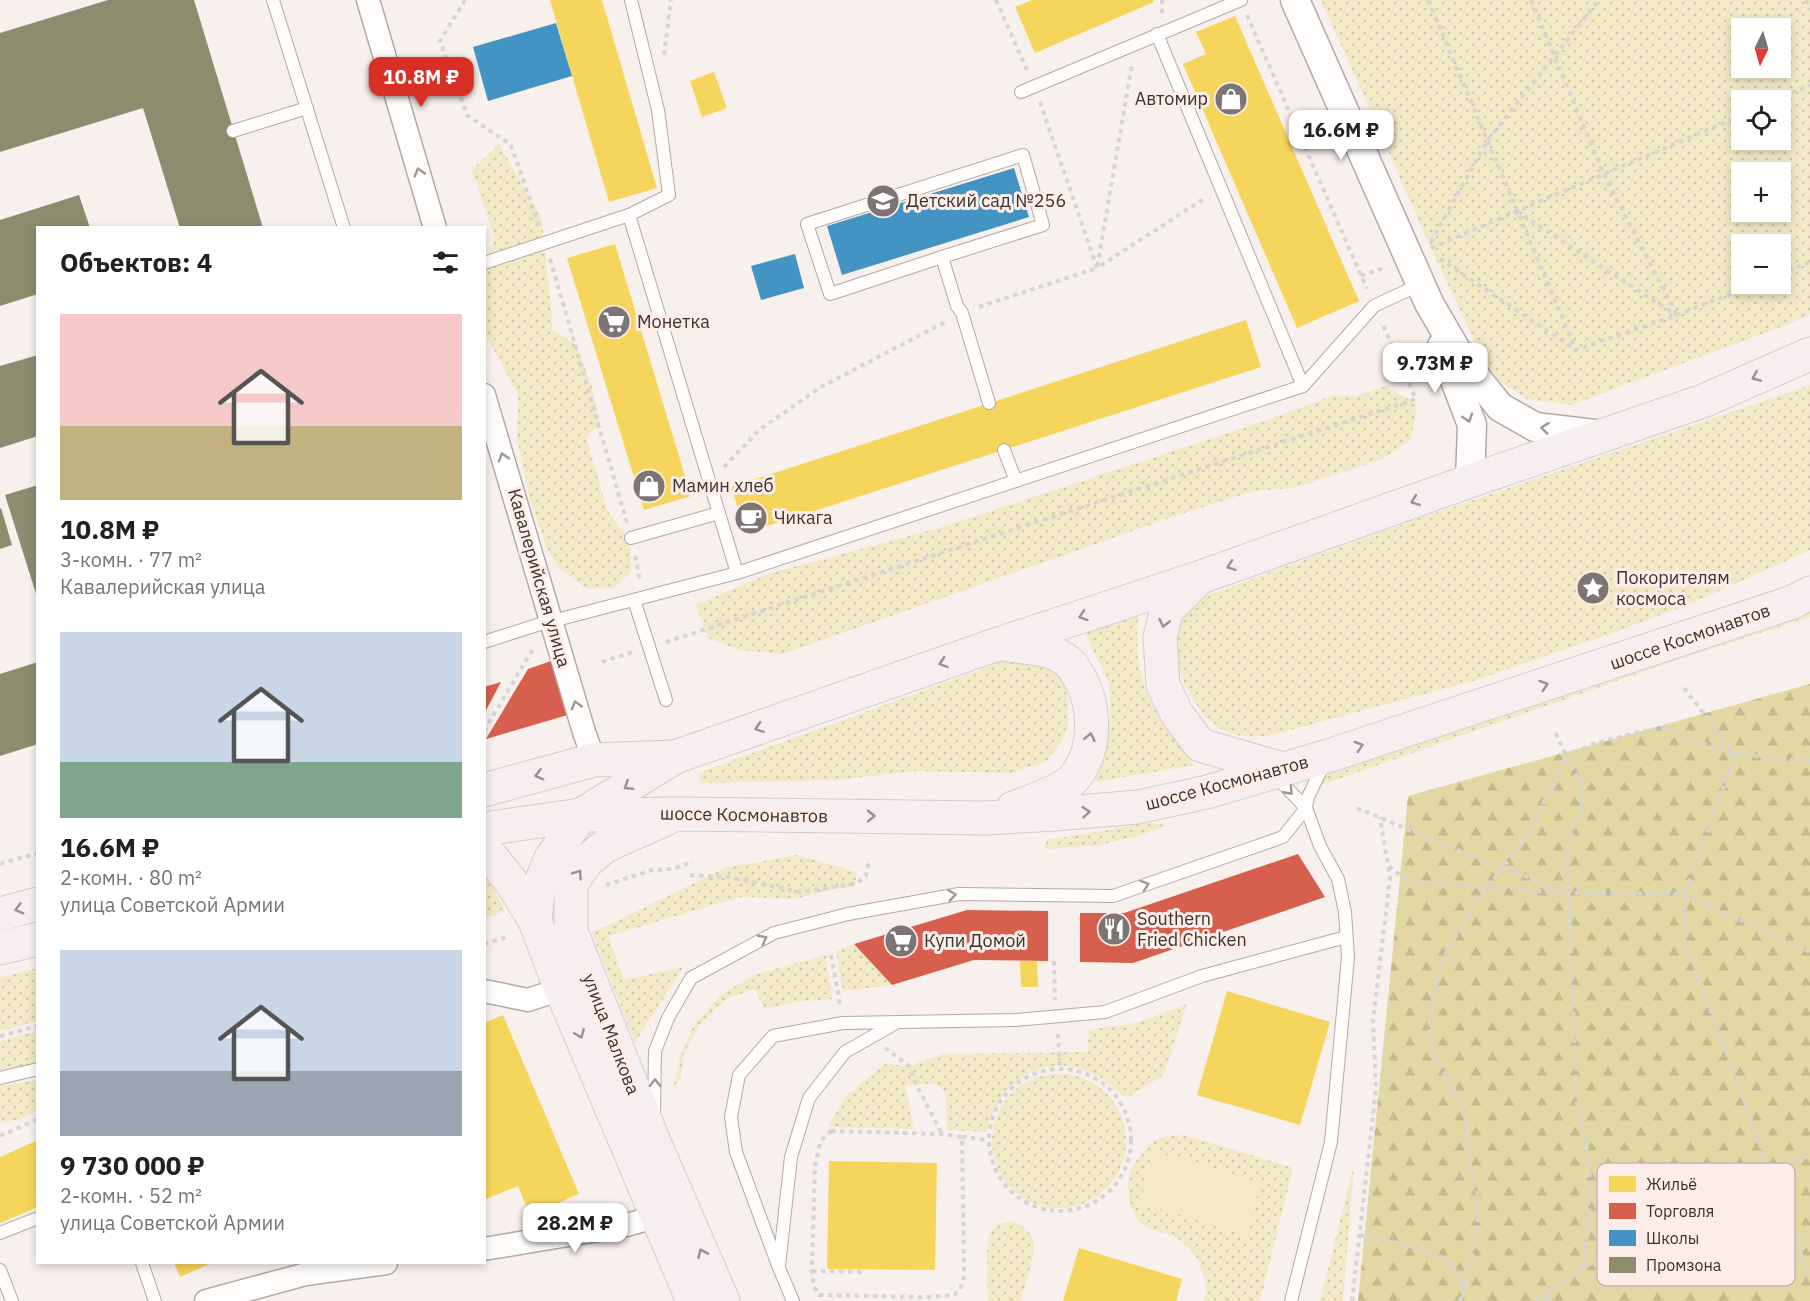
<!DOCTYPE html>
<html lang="ru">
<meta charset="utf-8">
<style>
:root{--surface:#fff;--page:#f6f6f6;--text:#202124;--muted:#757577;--accent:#d93025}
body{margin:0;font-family:"IBM Plex Sans",sans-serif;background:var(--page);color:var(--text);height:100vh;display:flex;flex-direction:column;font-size:22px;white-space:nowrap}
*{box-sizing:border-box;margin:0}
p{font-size:20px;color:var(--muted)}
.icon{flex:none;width:33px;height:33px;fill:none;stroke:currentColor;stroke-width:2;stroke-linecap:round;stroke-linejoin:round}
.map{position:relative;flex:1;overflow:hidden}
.sheet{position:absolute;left:36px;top:226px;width:450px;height:1038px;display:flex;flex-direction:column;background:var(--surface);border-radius:0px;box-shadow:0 3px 9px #0003}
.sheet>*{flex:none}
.needle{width:39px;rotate:185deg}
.controls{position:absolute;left:1731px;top:18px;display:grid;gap:12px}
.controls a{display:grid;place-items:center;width:60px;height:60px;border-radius:0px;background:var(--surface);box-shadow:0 3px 9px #0003;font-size:30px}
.price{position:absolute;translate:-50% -51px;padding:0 14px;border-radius:12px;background:#fff;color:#222;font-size:20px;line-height:39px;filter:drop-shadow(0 2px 3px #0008)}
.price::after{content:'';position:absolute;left:50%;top:36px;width:18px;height:14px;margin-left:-9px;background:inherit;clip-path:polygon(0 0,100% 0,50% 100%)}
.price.selected{background:var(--accent);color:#fff}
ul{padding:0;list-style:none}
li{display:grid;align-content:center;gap:12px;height:318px;padding:0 24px}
li span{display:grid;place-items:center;height:186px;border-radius:0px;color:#555}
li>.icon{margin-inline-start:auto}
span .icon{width:108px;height:108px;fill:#fffc;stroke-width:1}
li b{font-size:26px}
h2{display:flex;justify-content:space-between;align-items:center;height:72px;padding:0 24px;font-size:26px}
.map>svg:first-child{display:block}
.grass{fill:url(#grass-dots);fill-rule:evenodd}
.forest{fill:url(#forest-firs)}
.garden{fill:#f2e9c6}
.homes{fill:#f6d55c}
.shops{fill:#d6604d}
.schools{fill:#4393c3}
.industry{fill:#8c8c6e}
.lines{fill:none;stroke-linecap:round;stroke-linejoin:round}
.service-casing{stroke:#b0aaa8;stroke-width:14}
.minor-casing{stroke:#b0aaa8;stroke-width:25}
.tertiary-casing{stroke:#b0aaa8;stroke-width:31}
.primary-casing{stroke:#d1cdcb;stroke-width:35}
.path{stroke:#d7d5d4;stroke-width:4;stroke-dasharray:4.5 4.5;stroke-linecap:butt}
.service{stroke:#fefdfc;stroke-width:12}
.minor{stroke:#fefdfc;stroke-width:22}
.tertiary{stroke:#fefdfc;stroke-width:28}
.primary{stroke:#f7eef0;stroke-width:33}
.oneway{stroke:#9c9896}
.oneway2{stroke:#989090}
.labels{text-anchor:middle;stroke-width:6;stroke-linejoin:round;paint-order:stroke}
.poi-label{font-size:18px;fill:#393331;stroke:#fdede8;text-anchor:start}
.street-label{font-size:18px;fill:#393331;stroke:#fdede8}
.key{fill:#fdede8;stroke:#c2b5b1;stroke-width:1.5}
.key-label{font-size:16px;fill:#393331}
</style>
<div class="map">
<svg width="1810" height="1301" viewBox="0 0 1810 1301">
<defs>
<pattern id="grass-dots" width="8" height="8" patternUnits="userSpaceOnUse" patternTransform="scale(1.5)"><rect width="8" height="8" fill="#f2e9c6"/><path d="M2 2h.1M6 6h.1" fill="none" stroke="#d0c8ab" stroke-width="1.8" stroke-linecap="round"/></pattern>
<pattern id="forest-firs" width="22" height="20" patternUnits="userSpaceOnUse" patternTransform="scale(1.5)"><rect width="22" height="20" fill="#e3d8a4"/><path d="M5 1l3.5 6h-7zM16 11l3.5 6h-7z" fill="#c4ba8e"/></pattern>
</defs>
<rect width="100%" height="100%" fill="#f8f0ed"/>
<g class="grass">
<path d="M 1321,0 L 1810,0 L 1810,314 L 1789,324 L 1571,405 L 1527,399 L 1491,376 L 1431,248 ZM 1742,28 L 1780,28 L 1780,68 L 1742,68 ZM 1742,100 L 1780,100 L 1780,140 L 1742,140 ZM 1742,172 L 1780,172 L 1780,212 L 1742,212 ZM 1742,244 L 1780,244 L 1780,284 L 1742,284 Z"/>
<polygon points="499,144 542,220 553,330 576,345 592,387 600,423 586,437 607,510 630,542 631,572 613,589 586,588 560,569 547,549 530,499 517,438 518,395 485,333 485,261 495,239 472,170"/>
<path d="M 1810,385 L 1810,550 L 1695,602 L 1607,635 L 1473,681 L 1271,735 C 1254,737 1240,738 1225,731 C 1197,718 1173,670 1176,640 C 1178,628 1183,615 1186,603 L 1412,521 Z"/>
<polygon points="1385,386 1417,404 1411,440 1382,459 1294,488 1253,491 1175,516 783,654 739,650 708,638 696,605 768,574 942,527 1264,421 1335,395 1356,397"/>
<polygon points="1810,606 1810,617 1671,662 1324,784 1321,775"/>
<path d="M 1138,614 C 1137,633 1136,653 1140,671 C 1148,707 1172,737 1194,765 L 1095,782 C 1107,758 1114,708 1108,682 C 1105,670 1086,640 1086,632 C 1086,629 1087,626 1088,623 Z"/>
<polygon points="1027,653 1060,674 1068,698 1068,726 1061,742 1046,762 1011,773 915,771 835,780 701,783 698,773"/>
<polygon points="1149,823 1169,825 1144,834 1101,845 1044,849 1047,840"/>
<polygon points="797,855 857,872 855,884 794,899 741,897 608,936 624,980 683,967 635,1043 592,933 725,868"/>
<polygon points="484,869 505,911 485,918 484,918"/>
<polygon points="854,944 892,985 843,991 836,951"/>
<polygon points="826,955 832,999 795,1002 764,1009 755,989 728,998 702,1022 685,1051 680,1079 673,1089 680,1056 694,1025 721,995 754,975"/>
<polygon points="37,968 37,1021 0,1031 0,978"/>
<path d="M 1187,1004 L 1164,1075 L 1131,1095 L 1123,1097 C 1115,1089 1105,1079 1094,1074 C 1043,1050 998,1081 986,1132 L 947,1130 L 946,1094 L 937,1084 L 905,1085 L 914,1129 L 828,1127 L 845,1097 L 885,1064 L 909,1066 L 942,1054 L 1088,1052 L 1089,1030 L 1136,1023 Z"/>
<polygon points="37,1031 37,1063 0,1070 0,1041"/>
<circle cx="1059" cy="1141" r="67"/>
<polygon points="37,1080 37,1110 20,1119 0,1123 0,1086"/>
<path d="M 1176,1135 L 1192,1137 L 1293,1168 L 1260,1301 L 1204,1301 C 1211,1278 1196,1248 1175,1237 C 1162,1230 1149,1233 1138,1220 C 1129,1208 1125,1185 1131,1171 C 1134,1163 1142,1154 1147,1148 C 1150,1145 1154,1141 1158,1139 C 1163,1137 1170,1136 1176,1135 Z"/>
<polygon points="1354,1165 1343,1301 1320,1301"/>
<path d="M 1014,1221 C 1037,1235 1037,1244 1030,1268 C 1027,1279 1024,1290 1021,1301 L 988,1301 L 987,1245 L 991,1230 L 1002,1223 Z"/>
</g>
<polygon class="forest" points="1810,684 1810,1301 1358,1301 1408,796"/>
<polygon class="garden" points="1154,1151 1261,1183 1246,1235 1139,1203"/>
<g class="homes">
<polygon points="550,0 602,0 657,188 609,202"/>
<polygon points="1032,0 1153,0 1154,2 1035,53 1015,7"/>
<polygon points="1235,16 1359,301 1297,328 1183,64 1206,54 1196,32"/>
<polygon points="714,72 727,108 702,117 690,81"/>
<polygon points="615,244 691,496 644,510 567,258"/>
<polygon points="1246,320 1261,367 746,533 731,487"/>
<polygon points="1020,961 1037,961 1038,987 1021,987"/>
<polygon points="1227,991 1330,1022 1300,1125 1197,1095"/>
<polygon points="503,1015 579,1194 530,1215 518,1186 484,1200 484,1023"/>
<polygon points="38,1140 38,1207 0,1223 0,1157"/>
<polygon points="829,1161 937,1163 935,1270 827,1269"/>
<polygon points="1079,1248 1182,1279 1176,1301 1063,1301"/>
<polygon points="174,1263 212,1263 180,1277"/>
</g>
<g class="shops">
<polygon points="554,660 571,714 486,739 528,669"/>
<polygon points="501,682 484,714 484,687"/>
<polygon points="1298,854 1325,897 1133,963 1080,962 1080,913 1124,913"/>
<polygon points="967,910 1048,911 1048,961 974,960 892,985 854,944"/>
</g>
<g class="schools">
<polygon points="556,23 572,76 488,101 473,47"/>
<polygon points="1014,168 1029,217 842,275 827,226"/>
<polygon points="795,254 804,288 761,300 751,266"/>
</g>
<g class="industry">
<polygon points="108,0 194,0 263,228 180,228 143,108 0,152 0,33"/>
<polygon points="79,195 90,228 38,228 38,294 0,306 0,220"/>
<polygon points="38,355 38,436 0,448 0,366"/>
<polygon points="38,485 38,597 37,597 5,495"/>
<polygon points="1,508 12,545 0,549 0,509"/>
<polygon points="38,662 38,744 0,756 0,674"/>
</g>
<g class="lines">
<g class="service-casing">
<g id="service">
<polyline points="273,0 344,228"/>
<polyline points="1157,34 1303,386"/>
<polyline points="1021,92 1241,0"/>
<polyline points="233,131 307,108"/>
<polyline points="629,215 669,195 658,110 631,0"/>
<polyline points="942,257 1043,225 1023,155 807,224 830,294 942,257 957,306 962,313 989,403"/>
<polyline points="484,263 629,215 737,573"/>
<polyline points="1004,450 1016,481"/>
<polyline points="631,538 719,513"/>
<polyline points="634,600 666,700"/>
<polyline points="484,642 537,625 737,573 1303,386 1374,306 1421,284"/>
<polyline points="1275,773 1285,786 1306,808"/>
<polyline points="0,1078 38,1069"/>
<polyline points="654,1114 655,1051 668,1018 691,978 774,933 848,914 959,894 1113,896 1283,837 1306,808"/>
<polyline points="0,1233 38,1218"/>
<polyline points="142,1263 155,1301"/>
<polyline points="779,1266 791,1157 809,1098 845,1052 896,1023"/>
<polyline points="0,1270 12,1301"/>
<polyline points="793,1301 779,1268 736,1152 731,1117 739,1075 773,1036 843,1023 1015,1020 1105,1012 1202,976 1346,937"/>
<polyline points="1291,1301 1331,1142 1348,957 1345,912 1338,879 1320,846 1306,808 1308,797 1325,762"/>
</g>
</g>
<g class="minor-casing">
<g id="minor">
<polyline points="368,0 435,228"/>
<polyline points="484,395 584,732 594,760"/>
<polyline points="484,991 528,1000 561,989"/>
<polyline points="484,1249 627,1225 657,1216"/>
<polyline points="206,1301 306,1274 386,1263"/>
</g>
</g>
<g class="tertiary-casing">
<g id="tertiary">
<polyline points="1295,0 1429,303 1462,360 1500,407 1535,427 1603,435"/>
<polyline points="1442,346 1472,425 1470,481"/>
</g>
</g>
<g class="primary-casing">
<g id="primary">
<polyline points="1195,582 1167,610 1160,637 1163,685 1177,714 1200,745 1283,769"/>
<path d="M 1007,645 C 1028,648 1051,647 1068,662 C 1073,665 1076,672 1079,677 C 1096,706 1097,750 1075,777 C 1064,791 1029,802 1013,808"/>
<polyline points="484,790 594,760 673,757"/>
<polyline points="666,819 605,846 586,862 571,884 571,931 654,1142 723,1301"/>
<polyline points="484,829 581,815 679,814 985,818 1055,814 1138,807 1207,792 1328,756 1793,602 1810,593"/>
<polyline points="484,853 488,853 510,880 535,921 561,989 693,1301"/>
<polyline points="0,914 38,904"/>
<polyline points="535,921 538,890 550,860 581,815 675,757 998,644 1198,578 1470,481 1703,401 1810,354"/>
<polyline points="0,948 38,939"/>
</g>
</g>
<g class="path">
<polyline points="465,0 440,41 467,115 511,145 539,226"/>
<polyline points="996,0 1027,70"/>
<polyline points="1428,0 1576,350"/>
<polyline points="1531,0 1604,175 1677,315"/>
<polyline points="1806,0 1810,10"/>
<polyline points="1162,13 1162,0"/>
<polyline points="1247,15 1367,289"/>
<polyline points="664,55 671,0"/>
<polyline points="1775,100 1810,85"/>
<polyline points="1040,102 1097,268 1205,198"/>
<polyline points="1516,211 1676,315"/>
<polyline points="1431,242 1487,141 1599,0"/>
<polyline points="1431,248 1742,115"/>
<polyline points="550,259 627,523"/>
<polyline points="1440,259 1576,350 1677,315 1756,284"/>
<polyline points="1780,274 1810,262"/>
<polyline points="1361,276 1386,267"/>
<polyline points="979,307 1097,268 1132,64"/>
<polyline points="724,467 759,430 821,387 947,321"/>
<polyline points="635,556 640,581"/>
<polyline points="666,642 1416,399 1382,323"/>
<polyline points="602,662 633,652"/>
<polyline points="1684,688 1735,754 1685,894 1686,944 1810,1279"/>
<polyline points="484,731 534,647"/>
<polyline points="1556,733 1566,756 1582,784 1582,808 1567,846 1577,1101 1590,1165 1588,1225 1584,1267"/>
<polyline points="1357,808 1460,851 1569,893 1685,894 1810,952"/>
<polyline points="0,864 38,853"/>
<polyline points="1389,866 1401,876 1422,883 1565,893"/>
<polyline points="690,875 729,877 800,892 855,884 866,876 869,859"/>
<polyline points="606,885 652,870 671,869 693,862"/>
<polyline points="484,944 508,937"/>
<polyline points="831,955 840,1004"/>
<polyline points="1054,961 1055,1000"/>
<polyline points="1058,1034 1060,1069"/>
<polyline points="0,1036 38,1026"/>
<polyline points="885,1048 909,1066 916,1084 942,1134"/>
<circle cx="1060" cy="1140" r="71"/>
<polygon points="831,1131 942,1134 962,1137 964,1276 961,1287 954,1295 926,1297 819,1295 814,1287 812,1271 815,1167 819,1147 822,1140"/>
<polyline points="0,1136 38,1119"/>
<polyline points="962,1137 989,1140"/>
<path d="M 1360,1235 C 1384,1242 1426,1247 1445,1260 C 1454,1266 1460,1276 1465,1285"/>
<polyline points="812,1271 860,1272 863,1269"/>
<polyline points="1352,1301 1376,1089 1373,1020 1390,878 1380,817"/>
<polyline points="1460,1301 1465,1286 1477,1234 1478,1196 1469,1163 1464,1106 1437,1060 1430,1032 1433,1001 1443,959 1472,907 1529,834 1566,756 1593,744 1642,731 1667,727 1685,737 1735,754 1810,762"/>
<polyline points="1536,1301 1584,1267 1598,1260 1638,1229 1693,1211 1810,1155"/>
<polyline points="1546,1301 1549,1292"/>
</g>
<use href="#service" class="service"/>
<use href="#minor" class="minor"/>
<use href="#tertiary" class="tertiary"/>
<use href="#primary" class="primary"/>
</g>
<defs><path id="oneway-chevron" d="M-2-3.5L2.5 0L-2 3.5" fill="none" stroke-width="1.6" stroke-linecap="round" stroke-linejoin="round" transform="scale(1.5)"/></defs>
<g class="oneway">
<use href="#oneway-chevron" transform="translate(419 172) rotate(-106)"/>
<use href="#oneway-chevron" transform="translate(1468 418) rotate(72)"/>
<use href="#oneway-chevron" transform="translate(1545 428) rotate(-173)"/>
<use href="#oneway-chevron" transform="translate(503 457) rotate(-107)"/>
<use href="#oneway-chevron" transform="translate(576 705) rotate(-106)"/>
<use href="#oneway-chevron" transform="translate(1289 791) rotate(48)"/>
<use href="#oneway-chevron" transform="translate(1145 885) rotate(-18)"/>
<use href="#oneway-chevron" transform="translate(952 895) rotate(-8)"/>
<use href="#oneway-chevron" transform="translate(763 939) rotate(-28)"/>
<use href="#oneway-chevron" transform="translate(655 1083) rotate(-89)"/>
</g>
<g class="oneway2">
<use href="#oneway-chevron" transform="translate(1756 377) rotate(157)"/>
<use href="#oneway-chevron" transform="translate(1415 501) rotate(160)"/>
<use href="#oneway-chevron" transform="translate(1231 566) rotate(160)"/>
<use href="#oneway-chevron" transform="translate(1083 616) rotate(162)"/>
<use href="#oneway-chevron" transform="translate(1164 623) rotate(103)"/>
<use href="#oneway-chevron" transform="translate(943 663) rotate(161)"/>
<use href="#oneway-chevron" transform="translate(1544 685) rotate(-18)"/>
<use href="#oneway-chevron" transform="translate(759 728) rotate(161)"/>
<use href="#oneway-chevron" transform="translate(1090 737) rotate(-78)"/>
<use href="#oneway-chevron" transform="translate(1359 746) rotate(-18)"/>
<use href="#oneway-chevron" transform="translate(539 775) rotate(165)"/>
<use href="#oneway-chevron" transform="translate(628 786) rotate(148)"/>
<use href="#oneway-chevron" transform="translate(1086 812) rotate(-5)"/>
<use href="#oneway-chevron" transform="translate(871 816)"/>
<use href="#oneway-chevron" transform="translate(578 874) rotate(-55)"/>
<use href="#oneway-chevron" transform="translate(19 909) rotate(165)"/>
<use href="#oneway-chevron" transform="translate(580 1034) rotate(67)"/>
<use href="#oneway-chevron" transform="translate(702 1253) rotate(-114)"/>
</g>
<defs>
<g id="shop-disc" transform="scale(1.725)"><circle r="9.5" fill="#7c7573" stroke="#fdede8"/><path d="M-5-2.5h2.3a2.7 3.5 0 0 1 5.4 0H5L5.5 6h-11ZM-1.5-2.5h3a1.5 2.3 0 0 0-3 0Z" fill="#fff"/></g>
<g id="school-disc" transform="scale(1.725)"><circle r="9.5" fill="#7c7573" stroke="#fdede8"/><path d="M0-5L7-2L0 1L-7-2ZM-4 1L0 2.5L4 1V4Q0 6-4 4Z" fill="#fff"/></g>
<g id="supermarket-disc" transform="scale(1.725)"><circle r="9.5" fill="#7c7573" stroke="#fdede8"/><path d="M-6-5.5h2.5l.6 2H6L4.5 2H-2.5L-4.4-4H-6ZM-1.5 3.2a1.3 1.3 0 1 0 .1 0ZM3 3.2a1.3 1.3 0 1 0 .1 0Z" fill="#fff"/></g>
<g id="cafe-disc" transform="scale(1.725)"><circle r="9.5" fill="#7c7573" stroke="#fdede8"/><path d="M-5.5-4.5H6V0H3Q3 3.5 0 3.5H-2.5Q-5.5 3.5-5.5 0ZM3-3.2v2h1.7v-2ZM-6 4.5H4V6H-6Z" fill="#fff"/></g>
<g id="sight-disc" transform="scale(1.725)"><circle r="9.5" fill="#7c7573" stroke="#fdede8"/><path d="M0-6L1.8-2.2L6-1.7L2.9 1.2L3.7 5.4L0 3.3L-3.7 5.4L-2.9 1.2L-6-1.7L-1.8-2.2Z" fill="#fff"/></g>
<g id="restaurant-disc" transform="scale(1.725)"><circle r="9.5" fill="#7c7573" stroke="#fdede8"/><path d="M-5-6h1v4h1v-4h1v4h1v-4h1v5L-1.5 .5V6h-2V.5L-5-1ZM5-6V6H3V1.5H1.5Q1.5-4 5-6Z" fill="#fff"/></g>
</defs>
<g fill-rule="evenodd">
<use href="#shop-disc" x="1231" y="99"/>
<use href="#school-disc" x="883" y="201"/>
<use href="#supermarket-disc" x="614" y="322"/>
<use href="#shop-disc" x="649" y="486"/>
<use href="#cafe-disc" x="751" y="518"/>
<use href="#sight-disc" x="1593" y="588"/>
<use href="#restaurant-disc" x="1114" y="929"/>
<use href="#supermarket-disc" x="901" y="941"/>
</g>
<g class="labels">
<g class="poi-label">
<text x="1208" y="105" text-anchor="end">Автомир</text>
<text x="906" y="207">Детский сад №256</text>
<text x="637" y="328">Монетка</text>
<text x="672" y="492">Мамин хлеб</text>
<text x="774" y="524">Чикага</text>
<text x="1616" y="584">Покорителям<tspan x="1616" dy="21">космоса</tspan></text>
<text x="1137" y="925">Southern<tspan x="1137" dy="21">Fried Chicken</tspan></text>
<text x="924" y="947">Купи Домой</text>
</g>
<g class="street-label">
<text transform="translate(539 578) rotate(74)" y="6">Кавалерийская улица</text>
<text transform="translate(1690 637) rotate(-19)" y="6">шоссе Космонавтов</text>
<text transform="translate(1227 783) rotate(-15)" y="6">шоссе Космонавтов</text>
<text transform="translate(744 815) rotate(1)" y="6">шоссе Космонавтов</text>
<text transform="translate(611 1034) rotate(69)" y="6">улица Малкова</text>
</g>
</g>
<rect x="1597" y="1163" width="198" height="123" rx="9" class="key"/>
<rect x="1609" y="1176" width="27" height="16" fill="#f6d55c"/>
<rect x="1609" y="1203" width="27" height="16" fill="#d6604d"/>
<rect x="1609" y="1230" width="27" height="16" fill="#4393c3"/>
<rect x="1609" y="1257" width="27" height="16" fill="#8c8c6e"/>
<g class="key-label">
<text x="1646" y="1190">Жильё</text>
<text x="1646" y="1217">Торговля</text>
<text x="1646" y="1244">Школы</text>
<text x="1646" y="1271">Промзона</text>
</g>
</svg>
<div class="controls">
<a><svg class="needle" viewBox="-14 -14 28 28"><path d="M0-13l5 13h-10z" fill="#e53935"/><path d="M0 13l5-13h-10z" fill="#757577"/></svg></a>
<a><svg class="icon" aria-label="locate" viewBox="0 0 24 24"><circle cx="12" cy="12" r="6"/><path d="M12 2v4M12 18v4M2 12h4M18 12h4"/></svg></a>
<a>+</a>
<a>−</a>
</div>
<b class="price selected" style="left:421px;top:108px">10.8M ₽</b>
<b class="price" style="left:1341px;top:161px">16.6M ₽</b>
<b class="price" style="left:1435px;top:394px">9.73M ₽</b>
<b class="price" style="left:575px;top:1254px">28.2M ₽</b>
<section class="sheet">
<h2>Объектов: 4<svg class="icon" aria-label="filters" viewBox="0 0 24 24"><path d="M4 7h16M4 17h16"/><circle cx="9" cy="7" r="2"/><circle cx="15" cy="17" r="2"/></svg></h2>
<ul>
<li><span style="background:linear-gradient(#f6c9c9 60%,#c2b280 0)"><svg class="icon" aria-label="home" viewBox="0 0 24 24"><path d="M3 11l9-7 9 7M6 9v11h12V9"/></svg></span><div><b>10.8M ₽</b><p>3-комн. · 77 m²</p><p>Кавалерийская улица</p></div></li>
<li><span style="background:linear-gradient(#c9d6e8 70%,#7fa58c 0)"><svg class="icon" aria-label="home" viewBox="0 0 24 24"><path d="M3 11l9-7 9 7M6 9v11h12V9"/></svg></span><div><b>16.6M ₽</b><p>2-комн. · 80 m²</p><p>улица Советской Армии</p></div></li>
<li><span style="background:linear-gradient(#c9d6e8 65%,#9aa5b1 0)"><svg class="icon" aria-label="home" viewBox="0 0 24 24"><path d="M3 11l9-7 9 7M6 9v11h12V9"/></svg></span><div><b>9 730 000 ₽</b><p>2-комн. · 52 m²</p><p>улица Советской Армии</p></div></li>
</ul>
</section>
</div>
